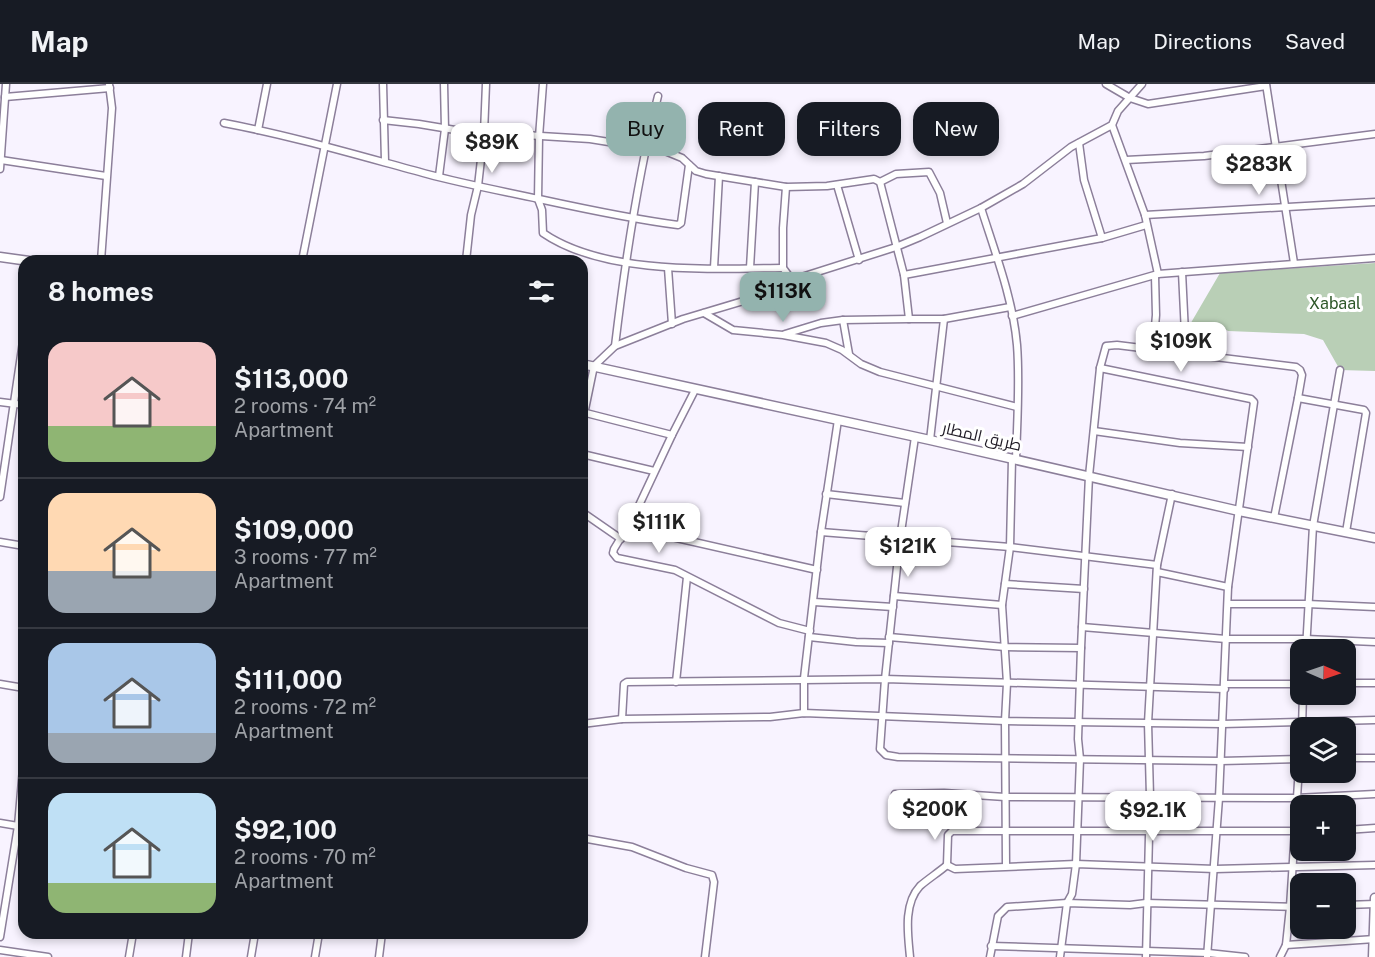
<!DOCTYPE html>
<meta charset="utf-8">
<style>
:root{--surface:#171b24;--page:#242831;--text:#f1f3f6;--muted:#9ea1a6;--line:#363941;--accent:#93b3ae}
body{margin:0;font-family:"Public Sans",Cairo,sans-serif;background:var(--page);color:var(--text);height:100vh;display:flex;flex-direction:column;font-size:22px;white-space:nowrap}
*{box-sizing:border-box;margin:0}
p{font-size:20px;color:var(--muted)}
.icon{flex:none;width:33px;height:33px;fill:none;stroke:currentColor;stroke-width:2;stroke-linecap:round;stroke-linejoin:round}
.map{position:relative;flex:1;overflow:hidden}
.side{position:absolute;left:18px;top:171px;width:570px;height:684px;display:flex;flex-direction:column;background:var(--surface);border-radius:18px;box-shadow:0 3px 9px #0003}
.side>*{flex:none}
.top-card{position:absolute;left:606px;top:18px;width:570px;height:54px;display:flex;gap:12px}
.needle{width:39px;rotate:92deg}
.buttons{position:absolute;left:1290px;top:555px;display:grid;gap:12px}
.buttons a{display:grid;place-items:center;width:66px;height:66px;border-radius:12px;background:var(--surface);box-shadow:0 3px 9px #0003;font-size:30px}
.price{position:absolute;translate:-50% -51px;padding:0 14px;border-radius:12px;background:#fff;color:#222;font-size:20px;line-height:39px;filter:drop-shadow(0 2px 3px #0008)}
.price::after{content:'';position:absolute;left:50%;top:36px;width:18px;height:14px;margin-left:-9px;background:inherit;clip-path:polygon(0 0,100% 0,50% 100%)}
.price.on{background:var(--accent);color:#111}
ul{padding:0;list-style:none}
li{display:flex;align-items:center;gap:18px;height:150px;padding:0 30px}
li+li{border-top:2px solid var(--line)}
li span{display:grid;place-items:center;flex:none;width:168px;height:120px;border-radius:18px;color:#555}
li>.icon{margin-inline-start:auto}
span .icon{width:72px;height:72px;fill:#fffc;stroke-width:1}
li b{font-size:26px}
h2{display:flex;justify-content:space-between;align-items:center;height:72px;padding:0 30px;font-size:26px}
.chip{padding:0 21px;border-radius:18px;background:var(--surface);box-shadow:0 3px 9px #0003;font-size:21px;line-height:54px}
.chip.on{background:var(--accent);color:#111}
header{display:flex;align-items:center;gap:36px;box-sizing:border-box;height:84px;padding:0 30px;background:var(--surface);border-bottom:2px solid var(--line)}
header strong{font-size:28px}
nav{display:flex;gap:33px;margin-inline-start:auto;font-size:21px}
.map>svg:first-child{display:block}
.green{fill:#b9cfb6}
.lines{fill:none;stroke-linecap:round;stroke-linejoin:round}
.street-casing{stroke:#8c7f9a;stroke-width:9}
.secondary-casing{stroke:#8c7f9a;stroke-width:11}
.street{stroke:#fff;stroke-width:6}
.secondary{stroke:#fff;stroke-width:8}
.labels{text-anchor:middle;stroke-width:6;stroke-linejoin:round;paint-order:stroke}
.park-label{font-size:16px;fill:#2d5728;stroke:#fff}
.street-label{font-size:16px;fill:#1f1a25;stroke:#fff}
</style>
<header>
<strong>Map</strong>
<nav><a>Map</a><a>Directions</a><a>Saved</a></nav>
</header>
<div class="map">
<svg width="1375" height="873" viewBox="0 0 1375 873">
<rect width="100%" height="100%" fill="#f8f3ff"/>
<polygon class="green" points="1375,179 1375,287 1340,286 1323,256 1304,250 1228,247 1222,243 1185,249 1220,189"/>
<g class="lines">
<g class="street-casing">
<g id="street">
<polyline points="383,0 385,77"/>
<path d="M 543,0 L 539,53 L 538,115 L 542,126 L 543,149 C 604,191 711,185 783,184"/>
<polyline points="1106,0 1130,14 1148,20 1266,2"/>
<polyline points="1266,0 1294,179"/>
<polyline points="5,13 110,4"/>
<polyline points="383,36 419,40 461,47 590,55 665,67 682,74 696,87 706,90 786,103 827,102 874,95 880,98 896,90 929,88 940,109 947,139"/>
<path d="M 224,39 C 293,52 360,72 427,90 C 464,100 502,107 539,115 C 585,125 631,135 678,141 L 681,139 L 689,81"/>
<polyline points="1112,41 1145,131 1158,190"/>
<polyline points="258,46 267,0"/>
<polyline points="1079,59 1084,96 1102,154"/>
<polyline points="1,76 106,92"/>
<polyline points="1126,76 1204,72 1375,50"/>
<polyline points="0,85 6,0"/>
<polyline points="439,92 445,45 444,0"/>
<polyline points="880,98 904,191 909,235 944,235 1010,223"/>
<polyline points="837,101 859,176"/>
<polyline points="786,103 783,144 783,184 792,196"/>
<path d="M 981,124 C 995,168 1013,215 1017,261 C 1020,299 1017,338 1016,376"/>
<polyline points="1145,131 1375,118"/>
<polyline points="101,177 112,24 109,0"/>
<polyline points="302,177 337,0"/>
<polyline points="466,177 471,131 478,102 484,49 486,0"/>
<polyline points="668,184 672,240"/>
<polyline points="714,184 719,92"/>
<polyline points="750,184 755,98"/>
<polyline points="1182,188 1186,270"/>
<polyline points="904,191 1102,154 1146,141"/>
<polyline points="704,229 733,246 783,251 826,259 842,266 861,280 880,288 1017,323"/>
<polyline points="1012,232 1158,190 1375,174"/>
<polyline points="843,236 849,270"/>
<polyline points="785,250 821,239 843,236 909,235"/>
<path d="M 615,262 C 625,178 637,95 658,12"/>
<polyline points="1153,265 1156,231 1155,192"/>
<polyline points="1100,284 1251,315 1254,318 1228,503 1219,714 1207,873"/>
<polyline points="695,306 672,351 634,432 614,465 613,469 617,474 675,486 779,539 810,547"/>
<polyline points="1298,314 1364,326 1366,329 1346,448"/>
<polyline points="0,318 24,321"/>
<polyline points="582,328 672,351"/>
<polyline points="582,340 594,282 615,262 683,235 770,209 792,196 896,163 920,153 981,124 1023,100 1071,63 1112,41 1118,27 1142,0"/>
<polyline points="1094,347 1180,359 1248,363"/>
<polyline points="915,353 900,455 885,595 880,665 886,671 898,673 1221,677 1300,675"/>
<polyline points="930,356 944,235"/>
<polyline points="582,370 654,387"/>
<polyline points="826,410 905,419"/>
<polyline points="0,413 24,251"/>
<polyline points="582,428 621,455"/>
<polyline points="628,443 817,486"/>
<polyline points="821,448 1010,463 1157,481"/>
<polyline points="0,458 24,462"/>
<polyline points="1157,488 1228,503"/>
<polyline points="1005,500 1084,505"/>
<polyline points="894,512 1002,521"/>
<polyline points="814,518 893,523"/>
<polyline points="1228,520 1307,520 1375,523"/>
<polyline points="1082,543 1226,555 1306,555 1375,558"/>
<polyline points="809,553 856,558 889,559"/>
<polyline points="889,553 1005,563 1081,564"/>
<polyline points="1306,566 1313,442 1340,286"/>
<polyline points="676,598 687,493"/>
<polyline points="1346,599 1375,599"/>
<polyline points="0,600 24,604"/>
<polyline points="1225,600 1300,600"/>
<polyline points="804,629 804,594 821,448 838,336"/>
<polyline points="622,635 624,600 627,598 885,595 1225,605"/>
<polyline points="582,640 622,635 770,633 804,629 1005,637 1222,640 1375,636"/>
<polyline points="1302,644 1303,610"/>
<polyline points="1346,674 1375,674"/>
<polyline points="895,710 944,709 1005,713 1296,714 1375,710"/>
<polyline points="0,739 24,743"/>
<polyline points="1346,746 1375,744"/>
<polyline points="582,754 632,763 686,784 712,791 714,798 705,873"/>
<polyline points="947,781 955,785 1076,780 1215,785 1375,781"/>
<polyline points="947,781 948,751 952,747 1300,747"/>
<polyline points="1006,781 1005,637 1007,599 1002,521 1010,463 1012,375"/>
<polyline points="1346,821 1375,820"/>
<polyline points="0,853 18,742 24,673"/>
<polyline points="1286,861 1375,855"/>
<polyline points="991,862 1208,869 1245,873"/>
<polyline points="0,866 48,873"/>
<polyline points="129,873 133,849"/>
<polyline points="186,873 189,849"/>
<polyline points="251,873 255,849"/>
<polyline points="315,873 319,849"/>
<polyline points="379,873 382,849"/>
<path d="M 910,873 C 908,851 903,820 920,802 C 928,795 939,788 947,781"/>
<polyline points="990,873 998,832 1007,823 1067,819 1130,821 1146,819 1300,823"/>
<polyline points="1060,873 1067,819 1072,810 1076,780 1080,675 1078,655 1081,564 1089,392 1100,284 1106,262 1117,261 1296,283 1300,286 1302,291 1298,314 1274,434"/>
<polyline points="1146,873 1150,712 1148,639 1157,481 1172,410"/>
<polyline points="1280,873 1286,861 1290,823 1300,667"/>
</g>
</g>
<g class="secondary-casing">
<g id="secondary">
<polyline points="0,173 29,177"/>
<polyline points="582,280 930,356 1239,427 1375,454"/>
<polyline points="1373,873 1375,814"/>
</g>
</g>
<use href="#street" class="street"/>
<use href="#secondary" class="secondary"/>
</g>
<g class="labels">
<g class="park-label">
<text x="1335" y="225">Xabaal</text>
</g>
<g class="street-label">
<text transform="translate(982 352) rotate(13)" y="6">طريق المطار</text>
</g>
</g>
</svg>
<div class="buttons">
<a><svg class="needle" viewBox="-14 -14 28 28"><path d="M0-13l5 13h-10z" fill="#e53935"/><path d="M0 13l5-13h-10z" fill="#9ea1a6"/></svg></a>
<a><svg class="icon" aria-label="layers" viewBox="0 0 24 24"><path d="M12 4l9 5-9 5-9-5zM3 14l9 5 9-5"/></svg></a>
<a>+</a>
<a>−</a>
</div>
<b class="price" style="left:492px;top:90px">$89K</b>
<b class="price" style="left:1259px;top:112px">$283K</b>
<b class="price on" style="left:783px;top:239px">$113K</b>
<b class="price" style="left:1181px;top:289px">$109K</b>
<b class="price" style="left:659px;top:470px">$111K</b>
<b class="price" style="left:908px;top:494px">$121K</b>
<b class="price" style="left:935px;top:757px">$200K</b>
<b class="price" style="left:1153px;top:758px">$92.1K</b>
<div class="top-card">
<a class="chip on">Buy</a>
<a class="chip">Rent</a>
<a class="chip">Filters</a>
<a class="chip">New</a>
</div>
<section class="side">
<h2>8 homes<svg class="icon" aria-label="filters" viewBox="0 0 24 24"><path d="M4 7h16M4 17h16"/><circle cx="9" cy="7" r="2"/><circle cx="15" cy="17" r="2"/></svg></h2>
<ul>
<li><span style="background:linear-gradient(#f6c9c9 70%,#8fb573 0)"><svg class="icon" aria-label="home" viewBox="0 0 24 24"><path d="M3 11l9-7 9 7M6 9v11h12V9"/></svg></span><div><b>$113,000</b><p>2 rooms · 74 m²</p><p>Apartment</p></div></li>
<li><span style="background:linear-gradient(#ffd9b3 65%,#9aa5b1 0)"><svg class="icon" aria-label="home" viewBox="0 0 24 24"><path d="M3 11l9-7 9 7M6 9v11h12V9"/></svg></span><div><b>$109,000</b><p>3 rooms · 77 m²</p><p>Apartment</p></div></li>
<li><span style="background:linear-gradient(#a9c7e8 75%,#9aa5b1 0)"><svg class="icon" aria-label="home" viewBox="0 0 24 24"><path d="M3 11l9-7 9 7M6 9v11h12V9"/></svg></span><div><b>$111,000</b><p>2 rooms · 72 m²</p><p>Apartment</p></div></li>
<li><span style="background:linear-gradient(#bfe0f5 75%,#8fb573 0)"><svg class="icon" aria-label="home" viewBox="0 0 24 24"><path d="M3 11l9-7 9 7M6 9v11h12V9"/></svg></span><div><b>$92,100</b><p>2 rooms · 70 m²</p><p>Apartment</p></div></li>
</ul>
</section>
</div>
